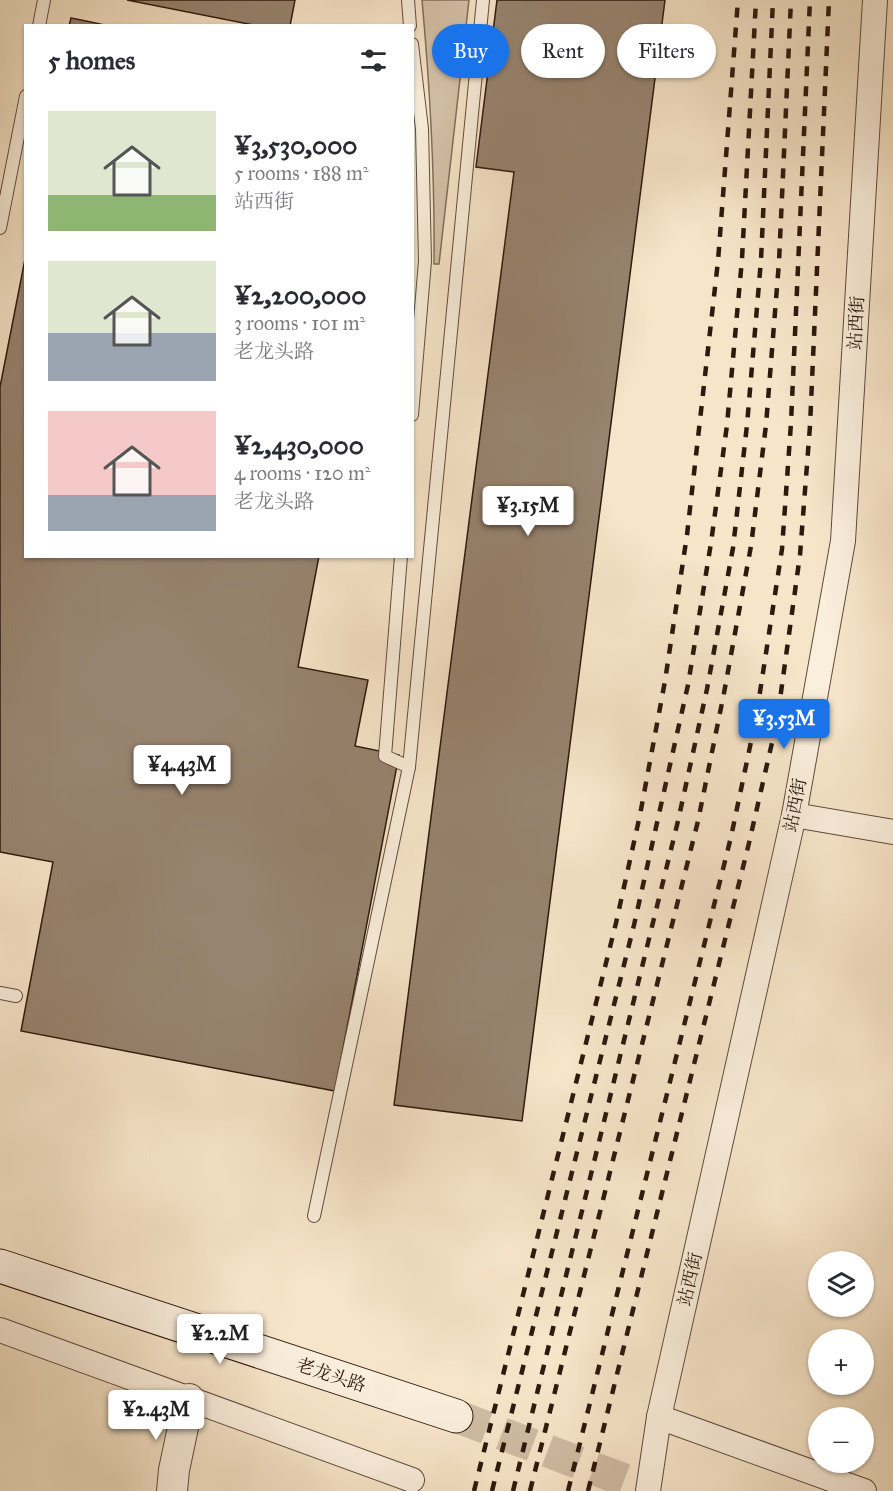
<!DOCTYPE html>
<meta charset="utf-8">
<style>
:root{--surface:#fff;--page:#f2f2f3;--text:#2b2b33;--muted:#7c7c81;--accent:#1a73e8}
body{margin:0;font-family:"IM FELL Great Primer","Noto Serif SC",serif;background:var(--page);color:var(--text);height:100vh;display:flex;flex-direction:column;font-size:22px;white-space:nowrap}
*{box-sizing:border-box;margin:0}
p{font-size:20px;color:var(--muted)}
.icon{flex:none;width:33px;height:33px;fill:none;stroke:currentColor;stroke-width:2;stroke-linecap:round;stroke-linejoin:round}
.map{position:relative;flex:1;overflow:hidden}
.side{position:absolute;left:24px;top:24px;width:390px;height:534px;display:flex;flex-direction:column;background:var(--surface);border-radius:0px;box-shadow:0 2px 4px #0004}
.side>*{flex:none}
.top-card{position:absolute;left:432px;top:24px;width:370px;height:54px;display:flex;gap:12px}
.tools{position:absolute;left:808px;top:1251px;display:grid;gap:12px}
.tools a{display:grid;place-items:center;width:66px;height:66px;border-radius:50%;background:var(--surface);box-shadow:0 2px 4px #0004;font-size:30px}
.price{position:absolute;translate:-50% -51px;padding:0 14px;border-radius:6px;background:#fff;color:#222;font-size:20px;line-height:39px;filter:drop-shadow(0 2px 3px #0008)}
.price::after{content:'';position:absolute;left:50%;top:36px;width:18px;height:14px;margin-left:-9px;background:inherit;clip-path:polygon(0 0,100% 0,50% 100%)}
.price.active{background:var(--accent);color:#fff}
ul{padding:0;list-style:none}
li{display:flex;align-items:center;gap:18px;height:150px;padding:0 24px}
li span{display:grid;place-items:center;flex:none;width:168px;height:120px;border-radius:0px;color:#555}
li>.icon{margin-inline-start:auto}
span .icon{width:72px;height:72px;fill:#fffc;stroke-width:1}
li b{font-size:26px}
h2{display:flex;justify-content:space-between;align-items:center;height:72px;padding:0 24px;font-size:26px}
.pill{padding:0 21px;border-radius:27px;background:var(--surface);box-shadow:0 2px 4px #0004;font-size:21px;line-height:54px}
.pill.active{background:var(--accent);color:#fff}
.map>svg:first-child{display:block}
.green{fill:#d5c2a9;stroke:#826e5c;stroke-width:1.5}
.building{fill:#97836f;stroke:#2e190e;stroke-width:1.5}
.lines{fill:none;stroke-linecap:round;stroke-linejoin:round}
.secondary-tunnel{stroke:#cfbca4;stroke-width:33;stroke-dasharray:33 16;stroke-linecap:butt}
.service-casing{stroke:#604c3d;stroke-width:14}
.minor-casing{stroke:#604c3d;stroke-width:26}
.tertiary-casing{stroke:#604c3d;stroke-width:32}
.secondary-casing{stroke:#2e190e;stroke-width:35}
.service{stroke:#faeedc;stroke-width:12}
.minor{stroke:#faeedc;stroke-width:24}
.tertiary{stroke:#faeedc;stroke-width:30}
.secondary{stroke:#faeedc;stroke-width:33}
.rail{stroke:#2e190e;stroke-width:4.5;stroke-dasharray:10 10;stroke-linecap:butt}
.labels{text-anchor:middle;stroke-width:5;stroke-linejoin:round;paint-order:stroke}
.street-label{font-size:18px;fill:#2e190e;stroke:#faeedc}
</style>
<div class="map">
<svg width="893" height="1491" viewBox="0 0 893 1491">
<rect width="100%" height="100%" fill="#f7e5c9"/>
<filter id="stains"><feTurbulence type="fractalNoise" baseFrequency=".00333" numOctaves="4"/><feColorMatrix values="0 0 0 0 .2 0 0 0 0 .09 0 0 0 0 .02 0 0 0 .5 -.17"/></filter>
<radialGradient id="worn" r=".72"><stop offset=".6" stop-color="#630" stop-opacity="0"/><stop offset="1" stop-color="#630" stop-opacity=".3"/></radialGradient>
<path class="green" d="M 422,0 L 469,0 L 439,264 L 434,264 C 435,176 430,88 422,0 Z"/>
<g class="building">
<polygon points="127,0 295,0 290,26 259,26"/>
<polygon points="497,0 665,0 522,1121 394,1105 514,172 476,167"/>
<polygon points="71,18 86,21 109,26 69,26"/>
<polygon points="26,254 26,556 319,556 298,667 368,680 355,746 399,755 335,1091 21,1031 53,862 0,852 0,387"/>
</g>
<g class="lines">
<polyline class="secondary-tunnel" points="456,1416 653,1491"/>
<g class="service-casing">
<g id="service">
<polyline points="408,0 410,26"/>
<polyline points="39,26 44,0"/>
<polyline points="412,44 422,129 425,261 412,415"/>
<polyline points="0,228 26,96"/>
<polyline points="401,556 385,756 409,767"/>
<polyline points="0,993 16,996"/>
<polyline points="314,1216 409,767 483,0"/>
</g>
</g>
<g class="minor-casing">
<g id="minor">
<polyline points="794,815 893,832"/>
<polyline points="0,1330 412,1480"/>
<polyline points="659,1417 864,1491"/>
<polyline points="648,1491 659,1417 794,815 843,541 875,0"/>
</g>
</g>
<g class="tertiary-casing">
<polyline id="tertiary" points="172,1491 174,1470 189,1399"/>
</g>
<g class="secondary-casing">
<polyline id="secondary" points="0,1266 456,1416"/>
</g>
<use href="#service" class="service"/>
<use href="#minor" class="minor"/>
<use href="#tertiary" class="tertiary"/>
<use href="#secondary" class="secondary"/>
<g class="rail">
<polyline points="474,1491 616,923 640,815 665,681 687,535 718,261 738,0"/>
<polyline points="492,1491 634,925 688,685 711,543 727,425 742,259 756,0"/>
<polyline points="513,1491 678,821 707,689 733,548 747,425 761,260 773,0"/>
<polyline points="530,1491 698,821 724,693 751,546 766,425 779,262 791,0"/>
<polyline points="568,1491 731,837 756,718 782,549 791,423 810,0"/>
<polyline points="588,1491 749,843 777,721 800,555 810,426 829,0"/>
</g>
</g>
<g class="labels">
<g class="street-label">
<text transform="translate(856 323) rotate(-87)" y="6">站西街</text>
<text transform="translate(795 805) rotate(-79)" y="6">站西街</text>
<text transform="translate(690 1279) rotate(-77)" y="6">站西街</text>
<text transform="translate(331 1375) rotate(18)" y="6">老龙头路</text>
</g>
</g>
<rect width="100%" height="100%" filter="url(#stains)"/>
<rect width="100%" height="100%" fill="url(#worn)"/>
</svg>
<div class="tools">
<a><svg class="icon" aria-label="layers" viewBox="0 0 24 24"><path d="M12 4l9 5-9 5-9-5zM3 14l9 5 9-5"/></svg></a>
<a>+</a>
<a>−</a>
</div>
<b class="price" style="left:528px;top:537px">¥3.15M</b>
<b class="price active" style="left:784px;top:750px">¥3.53M</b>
<b class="price" style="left:182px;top:796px">¥4.43M</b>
<b class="price" style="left:220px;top:1365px">¥2.2M</b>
<b class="price" style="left:156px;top:1441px">¥2.43M</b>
<div class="top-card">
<a class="pill active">Buy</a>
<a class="pill">Rent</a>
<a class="pill">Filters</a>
</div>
<section class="side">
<h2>5 homes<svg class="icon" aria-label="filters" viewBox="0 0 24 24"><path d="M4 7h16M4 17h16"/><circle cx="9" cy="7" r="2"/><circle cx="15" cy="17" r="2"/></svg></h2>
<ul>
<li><span style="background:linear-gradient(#dfe7d0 70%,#8fb573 0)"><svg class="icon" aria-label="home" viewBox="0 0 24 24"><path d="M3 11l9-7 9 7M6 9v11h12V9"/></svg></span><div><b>¥3,530,000</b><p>5 rooms · 188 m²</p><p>站西街</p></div></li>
<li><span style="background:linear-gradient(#dfe7d0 60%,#9aa5b1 0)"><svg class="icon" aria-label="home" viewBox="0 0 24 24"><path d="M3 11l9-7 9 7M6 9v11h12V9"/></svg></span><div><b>¥2,200,000</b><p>3 rooms · 101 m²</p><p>老龙头路</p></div></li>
<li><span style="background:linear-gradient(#f6c9c9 70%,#9aa5b1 0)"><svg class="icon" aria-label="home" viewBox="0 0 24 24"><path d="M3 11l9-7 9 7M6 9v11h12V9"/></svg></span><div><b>¥2,430,000</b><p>4 rooms · 120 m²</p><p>老龙头路</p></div></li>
</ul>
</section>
</div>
